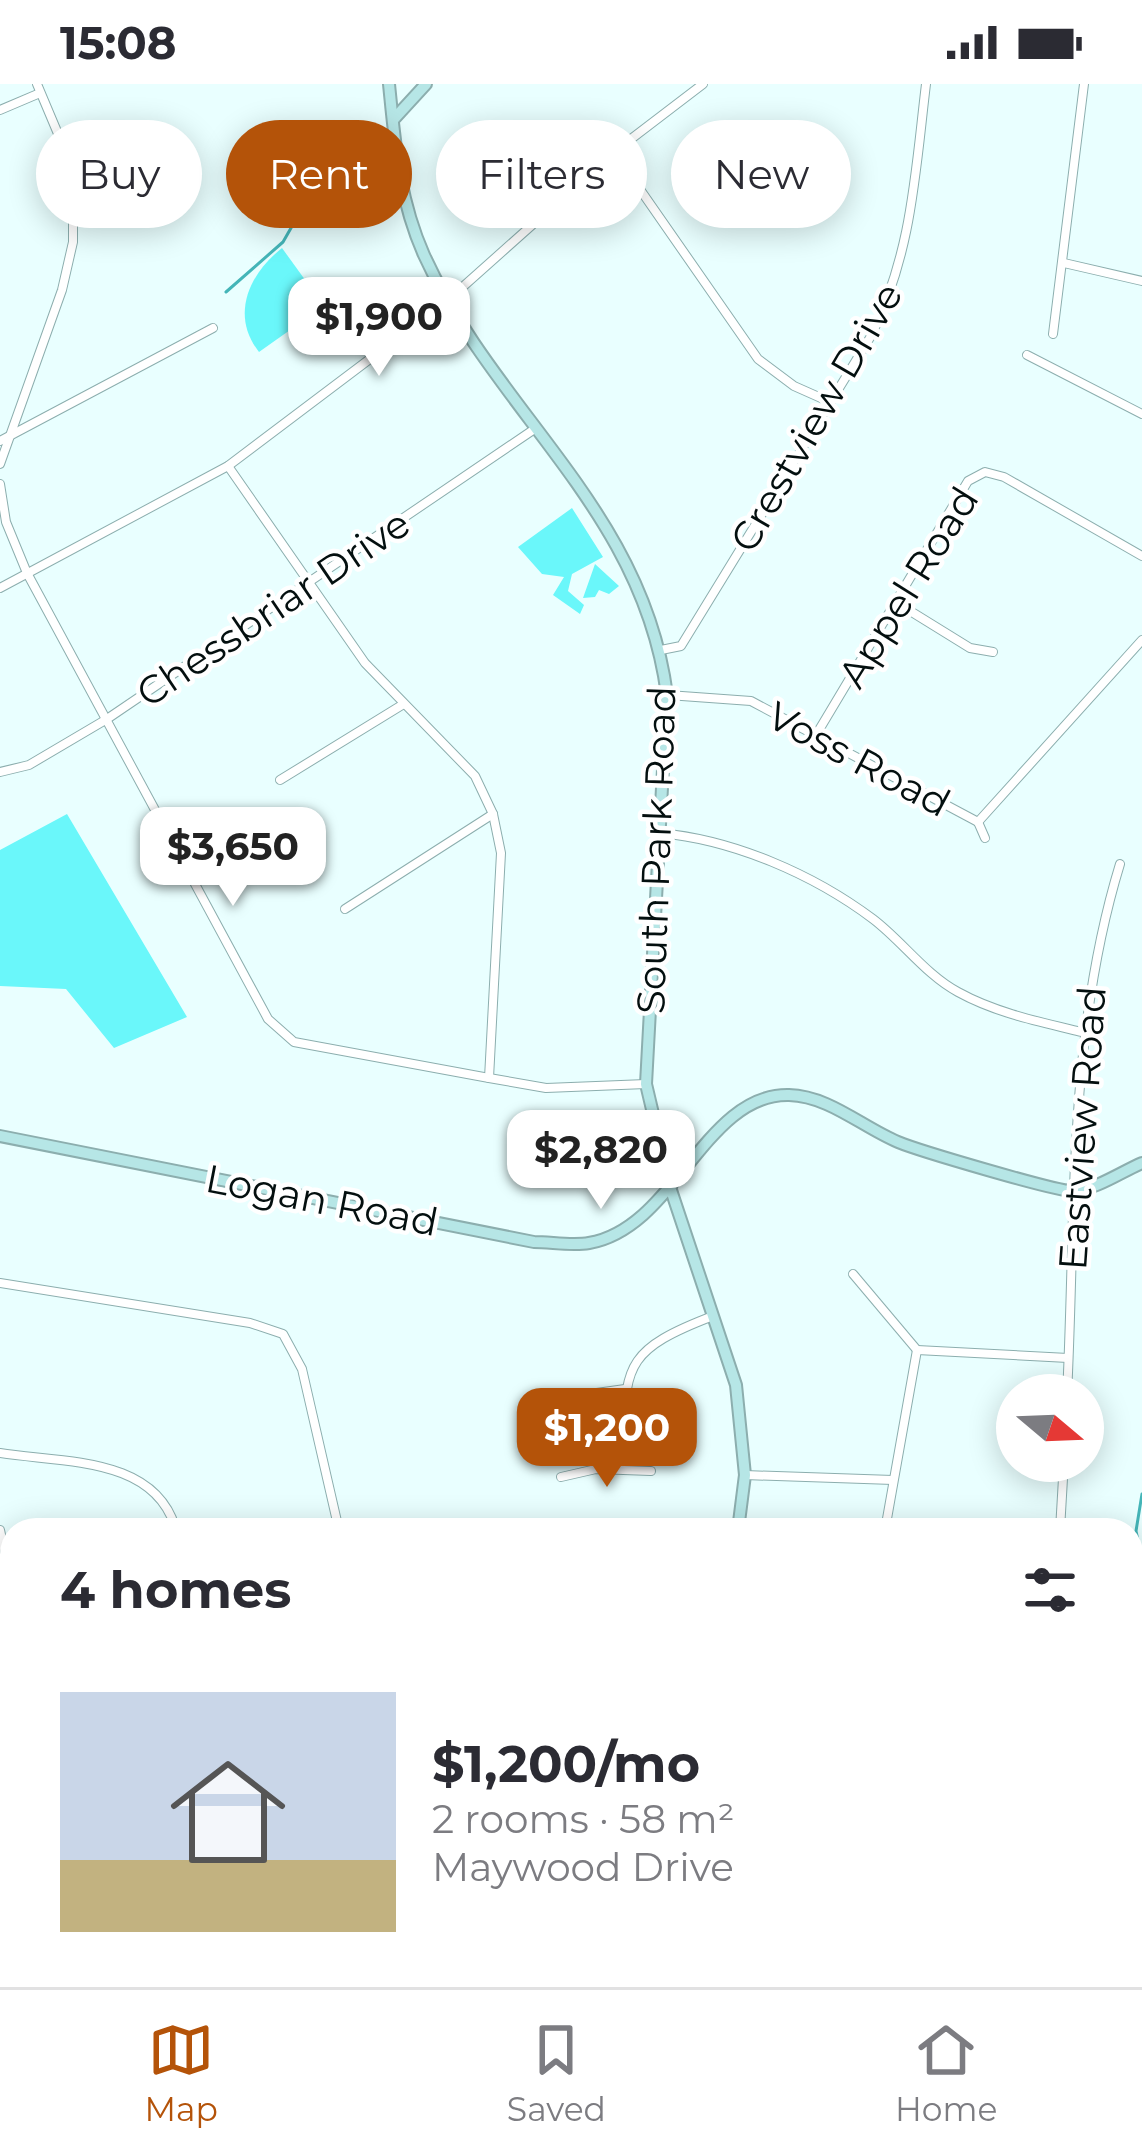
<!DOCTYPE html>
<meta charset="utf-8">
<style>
:root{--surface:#fff;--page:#f2f2f3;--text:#2b2b33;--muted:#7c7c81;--line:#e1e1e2;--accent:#b45309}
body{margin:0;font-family:Montserrat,sans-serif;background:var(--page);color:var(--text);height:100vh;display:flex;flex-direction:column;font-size:45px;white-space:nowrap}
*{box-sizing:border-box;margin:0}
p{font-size:39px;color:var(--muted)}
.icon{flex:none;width:66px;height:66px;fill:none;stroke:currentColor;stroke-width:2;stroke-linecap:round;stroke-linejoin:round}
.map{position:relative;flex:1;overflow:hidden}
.details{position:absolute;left:0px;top:1434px;width:1143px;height:471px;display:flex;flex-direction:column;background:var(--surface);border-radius:36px 36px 0 0;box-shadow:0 6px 30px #0003}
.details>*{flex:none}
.hud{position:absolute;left:36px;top:36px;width:1071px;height:108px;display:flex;gap:24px}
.needle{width:78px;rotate:109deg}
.buttons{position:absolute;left:996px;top:1290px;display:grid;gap:24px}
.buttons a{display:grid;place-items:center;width:108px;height:108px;border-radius:50%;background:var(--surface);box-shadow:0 6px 30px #0003;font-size:60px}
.price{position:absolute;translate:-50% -102px;padding:0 27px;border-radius:24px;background:#fff;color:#222;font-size:39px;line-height:78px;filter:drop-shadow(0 3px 6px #0008)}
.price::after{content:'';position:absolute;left:50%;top:72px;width:36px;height:27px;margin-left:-18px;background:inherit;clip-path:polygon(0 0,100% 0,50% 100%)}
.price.on{background:var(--accent);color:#fff}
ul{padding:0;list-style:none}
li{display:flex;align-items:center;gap:36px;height:300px;padding:0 60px}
li span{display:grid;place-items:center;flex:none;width:336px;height:240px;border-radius:0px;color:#555}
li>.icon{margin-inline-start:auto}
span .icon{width:144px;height:144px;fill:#fffc;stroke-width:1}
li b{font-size:51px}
h2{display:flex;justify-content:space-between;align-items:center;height:144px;padding:0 60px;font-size:51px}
.pill{padding:0 42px;border-radius:54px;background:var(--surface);box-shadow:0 6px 30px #0003;font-size:42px;line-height:108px}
.pill.on{background:var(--accent);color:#fff}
.status{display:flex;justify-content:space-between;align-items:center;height:84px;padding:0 60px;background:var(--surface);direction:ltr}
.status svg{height:33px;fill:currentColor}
.menu{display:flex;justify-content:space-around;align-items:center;height:168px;border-top:3px solid var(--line);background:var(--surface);font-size:33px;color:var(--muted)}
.menu a{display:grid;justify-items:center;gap:6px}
.menu .on{color:var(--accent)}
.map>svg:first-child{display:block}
.green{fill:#6af7fa}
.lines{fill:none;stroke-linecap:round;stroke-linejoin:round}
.stream{stroke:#44b5b8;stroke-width:3}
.street-casing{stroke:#8caeae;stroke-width:10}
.secondary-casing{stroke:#8caeae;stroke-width:14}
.street{stroke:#fff;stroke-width:8}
.secondary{stroke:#b6e6e6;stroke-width:10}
.labels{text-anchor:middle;stroke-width:9;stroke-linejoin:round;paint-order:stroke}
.street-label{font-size:39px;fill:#040f0f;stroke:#fff}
</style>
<div class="status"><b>15:08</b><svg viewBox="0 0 49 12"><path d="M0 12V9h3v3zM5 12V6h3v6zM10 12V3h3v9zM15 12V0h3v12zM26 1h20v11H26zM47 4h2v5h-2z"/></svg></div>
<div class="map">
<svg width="1142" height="1903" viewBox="0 0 1142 1903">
<rect width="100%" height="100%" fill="#e9ffff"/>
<g class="green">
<path d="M 282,164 L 324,222 L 259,268 C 230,231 249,190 282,164 Z"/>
<polygon points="572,424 603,473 572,490 568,507 584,521 580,530 553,511 564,493 542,490 518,463"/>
<polygon points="595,480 619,502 609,510 599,506 595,513 583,514"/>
<polygon points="67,730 187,933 114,964 66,905 0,902 0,766"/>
</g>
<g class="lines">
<g class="stream">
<polyline points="226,208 283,158 307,116 321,112 362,72 385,59"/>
<polyline points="1142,1410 1136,1447 1142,1475"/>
<polyline points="1131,1513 1142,1489"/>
<polyline points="1131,1566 1131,1577"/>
<polyline points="1087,1903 1087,1893"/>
</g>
<g class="street-casing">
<g id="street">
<polyline points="0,26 40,9"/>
<polyline points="614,68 758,275 794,302 830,318"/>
<polyline points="1064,179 1142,197"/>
<polyline points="1053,250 1084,0"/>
<polyline points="1027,271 1142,330"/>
<polyline points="0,357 213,244"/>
<polyline points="0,380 62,206 73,158 73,110 64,64 37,0"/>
<polyline points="228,382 365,579 475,692 493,730 501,769 489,994"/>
<polyline points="0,400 6,438 27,489 268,935 294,958 489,994 546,1004 646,1000"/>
<polyline points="0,504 228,382 448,216 614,68 703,0"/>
<polyline points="894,517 970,564 993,568"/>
<path d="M 661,566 L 681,562 L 871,252 C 912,168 915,91 926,0"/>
<polyline points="668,611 751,617 978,738"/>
<polyline points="816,651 968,397 985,388 1004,393 1142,472"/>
<polyline points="0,688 29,681 107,635 536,344"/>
<polyline points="280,696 402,621"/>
<polyline points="978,738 1142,556"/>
<polyline points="978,738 985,754"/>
<path d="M 660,749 C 734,756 813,790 873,835 C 902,857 926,891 958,908 C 996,929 1040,938 1082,948"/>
<polyline points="345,825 493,730"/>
<polyline points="853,1190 917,1266"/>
<polyline points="0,1199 250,1239 283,1250 302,1285 339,1446"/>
<path d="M 1067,1311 C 1076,1132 1067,953 1120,780"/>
<polyline points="533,1318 625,1305"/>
<path d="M 0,1369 C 63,1379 156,1372 176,1446"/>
<path d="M 621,1384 C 629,1287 613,1270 713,1232"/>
<polyline points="745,1391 893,1396"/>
<polyline points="561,1393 596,1385 651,1387"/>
<polyline points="0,1446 12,1501"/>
<polyline points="885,1446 917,1266 1068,1274"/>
<polyline points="1060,1446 1064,1377"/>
<polyline points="0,1665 12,1667"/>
<polyline points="0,1822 12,1824"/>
<polyline points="442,1893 444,1903"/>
<polyline points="1027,1893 1028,1903"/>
<polyline points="129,1903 130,1893"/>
<polyline points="729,1903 732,1893"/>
</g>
</g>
<g class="secondary-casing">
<g id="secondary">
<path d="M 389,0 C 395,60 399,115 424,171 C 496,330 643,425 667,611 L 646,1000 L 671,1106 L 736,1301 L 745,1391 L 738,1446"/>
<polyline points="393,36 426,0"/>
<path d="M 0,1052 L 534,1158 C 551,1158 572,1162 589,1159 C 675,1144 705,1009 789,1011 C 829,1012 862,1043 898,1058 C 917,1066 1061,1109 1074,1107 C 1095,1106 1123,1087 1142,1079"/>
<polyline points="607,1903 608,1893"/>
</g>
</g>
<use href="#street" class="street"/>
<use href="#secondary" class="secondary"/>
</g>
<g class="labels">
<g class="street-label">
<text transform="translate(816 333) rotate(-60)" y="14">Crestview Drive</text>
<text transform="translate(908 503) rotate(-58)" y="14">Appel Road</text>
<text transform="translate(273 524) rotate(-34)" y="14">Chessbriar Drive</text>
<text transform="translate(859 675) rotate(28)" y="14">Voss Road</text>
<text transform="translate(656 766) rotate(-88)" y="14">South Park Road</text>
<text transform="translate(1082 1044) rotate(-86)" y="14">Eastview Road</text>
<text transform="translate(322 1116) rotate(11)" y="14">Logan Road</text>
</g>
</g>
</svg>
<div class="buttons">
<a><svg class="needle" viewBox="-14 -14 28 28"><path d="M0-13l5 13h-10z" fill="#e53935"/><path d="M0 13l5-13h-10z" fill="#7c7c81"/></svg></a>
</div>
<b class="price" style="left:379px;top:295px">$1,900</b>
<b class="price" style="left:233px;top:825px">$3,650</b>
<b class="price" style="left:601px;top:1128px">$2,820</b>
<b class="price on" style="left:607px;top:1406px">$1,200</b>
<div class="hud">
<a class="pill">Buy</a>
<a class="pill on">Rent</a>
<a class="pill">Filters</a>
<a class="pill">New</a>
</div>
<section class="details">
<h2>4 homes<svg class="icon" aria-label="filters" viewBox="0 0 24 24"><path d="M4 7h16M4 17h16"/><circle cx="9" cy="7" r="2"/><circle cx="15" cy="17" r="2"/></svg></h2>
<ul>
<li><span style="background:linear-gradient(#c9d6e8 70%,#c2b280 0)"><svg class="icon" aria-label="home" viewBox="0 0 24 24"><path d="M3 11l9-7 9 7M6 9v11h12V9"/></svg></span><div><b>$1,200/mo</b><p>2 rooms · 58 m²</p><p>Maywood Drive</p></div></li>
</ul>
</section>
</div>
<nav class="menu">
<a class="on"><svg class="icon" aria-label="map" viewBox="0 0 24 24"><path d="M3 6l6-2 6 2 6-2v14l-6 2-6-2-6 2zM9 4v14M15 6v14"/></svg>Map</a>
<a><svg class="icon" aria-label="saved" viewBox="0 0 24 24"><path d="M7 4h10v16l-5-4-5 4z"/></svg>Saved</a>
<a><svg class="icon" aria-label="home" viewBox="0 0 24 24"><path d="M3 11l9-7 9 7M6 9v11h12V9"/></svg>Home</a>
</nav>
